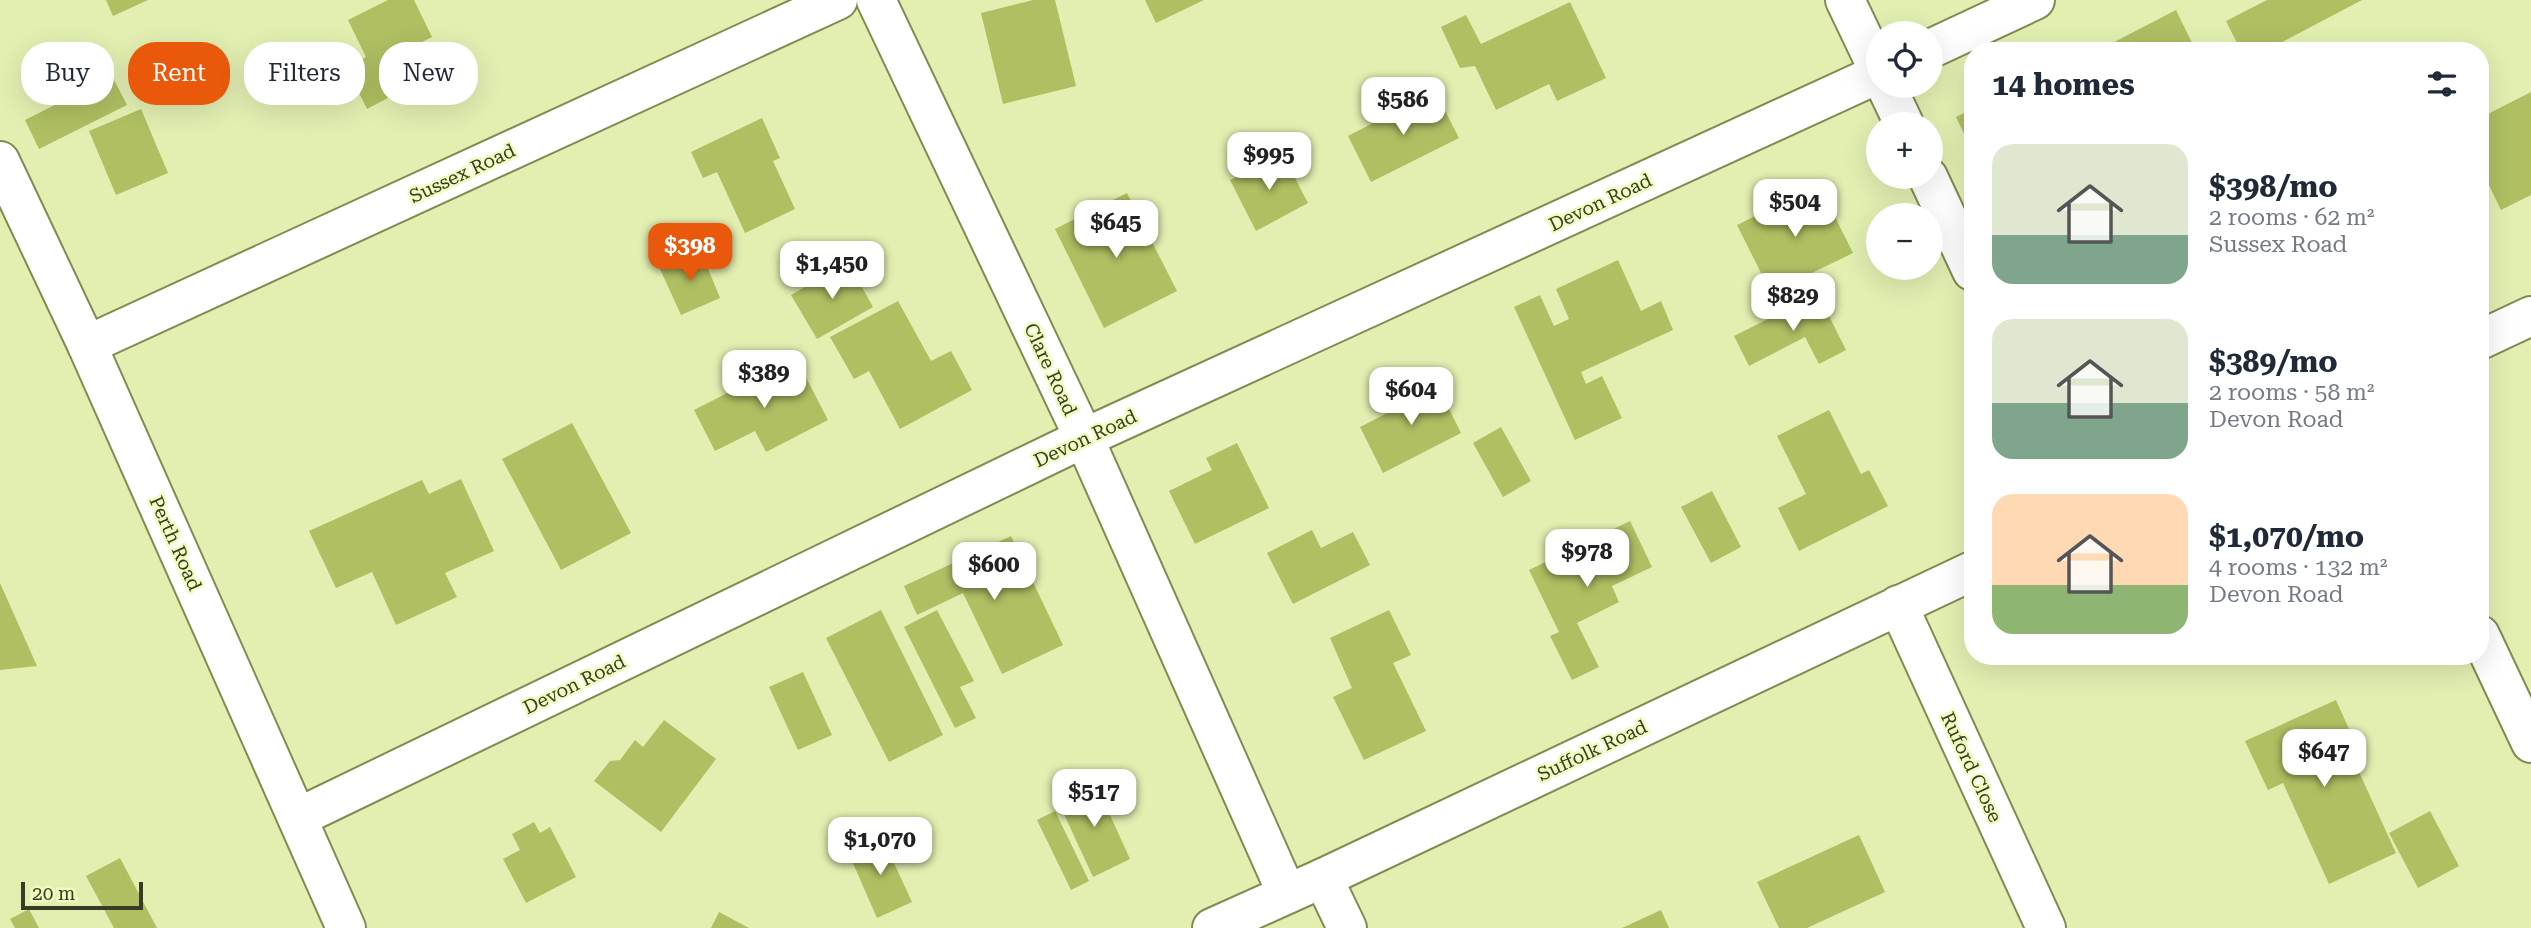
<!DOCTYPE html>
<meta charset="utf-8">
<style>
:root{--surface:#fff;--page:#f6f6f7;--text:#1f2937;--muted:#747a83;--accent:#ea580c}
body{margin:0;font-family:"Roboto Serif",serif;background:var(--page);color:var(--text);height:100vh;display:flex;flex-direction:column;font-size:26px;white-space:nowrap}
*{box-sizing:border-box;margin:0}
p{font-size:23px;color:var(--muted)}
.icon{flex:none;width:38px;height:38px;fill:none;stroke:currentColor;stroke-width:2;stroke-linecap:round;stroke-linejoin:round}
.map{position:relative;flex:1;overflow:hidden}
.side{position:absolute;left:1964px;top:42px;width:525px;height:623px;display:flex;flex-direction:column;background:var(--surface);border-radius:28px;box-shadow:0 7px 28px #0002}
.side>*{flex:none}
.banner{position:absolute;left:21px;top:42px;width:665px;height:63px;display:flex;gap:14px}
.fabs{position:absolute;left:1866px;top:21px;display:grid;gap:14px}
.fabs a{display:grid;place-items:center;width:77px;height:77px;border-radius:50%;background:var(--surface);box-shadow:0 7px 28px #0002;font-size:35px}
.scale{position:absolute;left:21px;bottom:18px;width:122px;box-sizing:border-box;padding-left:7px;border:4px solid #383c24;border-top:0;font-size:19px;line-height:24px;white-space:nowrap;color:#383c24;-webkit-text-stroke:5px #effcbe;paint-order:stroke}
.price{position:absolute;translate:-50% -60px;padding:0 16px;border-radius:14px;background:#fff;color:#222;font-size:23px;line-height:46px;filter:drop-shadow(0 2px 4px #0008)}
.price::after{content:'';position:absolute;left:50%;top:42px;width:21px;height:16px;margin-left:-10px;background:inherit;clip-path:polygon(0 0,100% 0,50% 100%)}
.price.selected{background:var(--accent);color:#fff}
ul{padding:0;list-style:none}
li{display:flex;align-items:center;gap:21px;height:175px;padding:0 28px}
li span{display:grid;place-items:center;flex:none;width:196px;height:140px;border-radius:21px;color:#555}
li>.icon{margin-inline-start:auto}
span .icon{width:84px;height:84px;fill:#fffc;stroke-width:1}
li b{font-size:30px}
h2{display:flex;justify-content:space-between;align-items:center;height:84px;padding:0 28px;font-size:30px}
.pill{padding:0 24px;border-radius:28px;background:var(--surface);box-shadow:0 7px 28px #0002;font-size:24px;line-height:63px}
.pill.selected{background:var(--accent);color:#fff}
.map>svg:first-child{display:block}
.building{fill:#afbf62}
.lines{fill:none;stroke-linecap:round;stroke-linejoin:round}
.minor-casing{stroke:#808b51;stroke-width:42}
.tertiary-casing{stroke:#808b51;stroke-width:42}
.minor{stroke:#fff;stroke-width:38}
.tertiary{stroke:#fff;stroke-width:38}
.labels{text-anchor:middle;stroke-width:5;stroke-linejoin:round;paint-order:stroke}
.street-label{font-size:19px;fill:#383c24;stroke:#effcbe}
</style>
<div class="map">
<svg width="2531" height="928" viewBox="0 0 2531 928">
<rect width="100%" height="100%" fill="#e2efb1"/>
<g class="building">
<polygon points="106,0 148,0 113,16"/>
<polygon points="388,0 414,0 432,37 396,55 404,70 391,77 399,92 367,109 346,67 366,57 348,20"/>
<polygon points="1033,0 1055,0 1076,86 1003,104 981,13"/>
<polygon points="1145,0 1204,0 1156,23"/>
<polygon points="2267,0 2362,0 2265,51 2241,51 2226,21"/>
<polygon points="1570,2 1606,78 1557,101 1549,84 1496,110 1475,66 1460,68 1441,27 1466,15 1481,44"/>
<polygon points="2176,10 2196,51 2097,51"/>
<polygon points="177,43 193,79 166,91 150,54"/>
<polygon points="112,76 127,105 39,149 25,120"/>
<polygon points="1435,91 1459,138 1371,182 1348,136"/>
<polygon points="2531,92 2531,195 2501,210 2480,167 2480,118"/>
<polygon points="141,109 168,173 116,195 89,131"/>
<polygon points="1972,109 1972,151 1956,117"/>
<polygon points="762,118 780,158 773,161 795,209 745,233 717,172 703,178 691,152"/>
<polygon points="1282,153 1308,203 1256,231 1230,180"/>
<polygon points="1819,185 1853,253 1771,293 1737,225"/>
<polygon points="1127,193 1177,291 1104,328 1055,229"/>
<polygon points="701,251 720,298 681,315 660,269"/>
<polygon points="1618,260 1641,311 1661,301 1673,330 1581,372 1586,384 1602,376 1622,418 1575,440 1514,307 1540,295 1554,326 1569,319 1556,289"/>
<polygon points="848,262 873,307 817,339 791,295"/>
<polygon points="1818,294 1846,350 1819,364 1805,337 1749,366 1734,336"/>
<polygon points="898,301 931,361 951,351 972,390 900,429 869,371 854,379 830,337"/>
<polygon points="796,358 828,420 766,452 755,431 715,451 694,410"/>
<polygon points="1433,377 1461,433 1383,473 1360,427 1407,403 1402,393"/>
<polygon points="1829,410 1861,474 1869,470 1888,506 1799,551 1778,508 1806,494 1777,436"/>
<polygon points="572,423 631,533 561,570 502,459"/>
<polygon points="1501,427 1531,481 1503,497 1473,443"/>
<polygon points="1237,443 1269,508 1195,544 1169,491 1212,470 1206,458"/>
<polygon points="461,479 494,551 445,573 457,597 396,625 372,572 336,588 309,531 422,480 429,494"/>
<polygon points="1712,491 1741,547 1711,563 1681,507"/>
<polygon points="1630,521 1652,567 1612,586 1619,602 1577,623 1599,667 1572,680 1550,636 1559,632 1529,570"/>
<polygon points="1312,530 1321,548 1353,532 1370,565 1293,604 1267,553"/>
<polygon points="1011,536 1063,645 1002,674 963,593 917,615 904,586"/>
<polygon points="0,583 37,666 0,670"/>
<polygon points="881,610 943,735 889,762 826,638"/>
<polygon points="937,610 974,681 960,687 976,718 955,728 904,627"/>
<polygon points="1389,610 1411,655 1393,663 1426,731 1364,760 1333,697 1352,688 1330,638"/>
<polygon points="803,672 832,735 798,750 769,687"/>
<polygon points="2336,700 2357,747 2349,750 2396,853 2329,884 2283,783 2268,790 2245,741"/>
<polygon points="664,720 716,759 661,832 594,781 610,761 620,760 635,740 643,747"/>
<polygon points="1095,782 1130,859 1093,877 1057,799"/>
<polygon points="1055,811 1089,881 1071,890 1037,820"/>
<polygon points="2430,811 2459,866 2418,888 2389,833"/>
<polygon points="534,822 540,833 550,827 576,877 526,903 503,859 520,850 512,834"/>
<polygon points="1859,835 1885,892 1807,928 1779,928 1757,882"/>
<polygon points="882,837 912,902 877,918 848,852"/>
<polygon points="120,858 157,928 114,928 86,876"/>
<polygon points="29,909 39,928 15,928 10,919"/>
<polygon points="1661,910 1669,928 1622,928"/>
<polygon points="719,912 749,928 711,928"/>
</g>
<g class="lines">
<g class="minor-casing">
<g id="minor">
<polyline points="876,0 1084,438 1287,894"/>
<polyline points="1845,0 1878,69"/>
<polyline points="1930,49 2035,0"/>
<polyline points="1886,86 1904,124"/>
<polyline points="0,161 87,345 346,928"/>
<polyline points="1928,177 1972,271"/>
<polyline points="87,345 838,0"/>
<polyline points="1898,605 2046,928"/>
<polyline points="2480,635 2531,743"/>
<polyline points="299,817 1084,438 1878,74"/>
<polyline points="1323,878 1347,928"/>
</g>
</g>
<g class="tertiary-casing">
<g id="tertiary">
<polyline points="2480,340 2531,316"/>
<polyline points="1212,928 1323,878 1972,571"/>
</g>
</g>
<use href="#minor" class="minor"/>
<use href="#tertiary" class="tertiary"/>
</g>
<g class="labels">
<g class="street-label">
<text transform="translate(462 173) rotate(-25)" y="7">Sussex Road</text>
<text transform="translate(1600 202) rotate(-25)" y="7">Devon Road</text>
<text transform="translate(1051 369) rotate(65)" y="7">Clare Road</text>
<text transform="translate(1085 438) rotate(-25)" y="7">Devon Road</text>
<text transform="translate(176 543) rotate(66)" y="7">Perth Road</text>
<text transform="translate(574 684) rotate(-26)" y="7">Devon Road</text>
<text transform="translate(1592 750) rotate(-25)" y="7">Suffolk Road</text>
<text transform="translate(1972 767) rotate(65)" y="7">Ruford Close</text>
</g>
</g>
</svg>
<div class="fabs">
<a><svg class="icon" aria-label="locate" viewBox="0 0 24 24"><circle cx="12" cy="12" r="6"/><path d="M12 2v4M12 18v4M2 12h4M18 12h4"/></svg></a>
<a>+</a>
<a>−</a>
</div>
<div class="scale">20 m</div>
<b class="price" style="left:1403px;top:137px">$586</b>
<b class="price" style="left:1269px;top:192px">$995</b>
<b class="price" style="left:1795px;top:239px">$504</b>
<b class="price" style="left:1116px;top:260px">$645</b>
<b class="price selected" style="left:690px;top:283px">$398</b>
<b class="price" style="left:832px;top:301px">$1,450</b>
<b class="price" style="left:1793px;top:333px">$829</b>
<b class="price" style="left:764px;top:410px">$389</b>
<b class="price" style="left:1411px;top:427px">$604</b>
<b class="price" style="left:1587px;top:589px">$978</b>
<b class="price" style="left:994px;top:602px">$600</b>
<b class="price" style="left:2324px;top:789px">$647</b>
<b class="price" style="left:1094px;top:829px">$517</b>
<b class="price" style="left:880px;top:877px">$1,070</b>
<div class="banner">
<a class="pill">Buy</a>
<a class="pill selected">Rent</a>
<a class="pill">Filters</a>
<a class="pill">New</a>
</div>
<section class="side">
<h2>14 homes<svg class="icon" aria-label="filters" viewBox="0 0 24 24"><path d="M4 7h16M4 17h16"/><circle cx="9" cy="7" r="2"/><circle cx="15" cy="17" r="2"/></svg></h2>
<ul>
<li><span style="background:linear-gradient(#dfe7d0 65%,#7fa58c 0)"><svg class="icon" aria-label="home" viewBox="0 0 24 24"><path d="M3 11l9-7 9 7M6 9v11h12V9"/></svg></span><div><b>$398/mo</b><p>2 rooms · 62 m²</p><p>Sussex Road</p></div></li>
<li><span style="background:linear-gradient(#dfe7d0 60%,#7fa58c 0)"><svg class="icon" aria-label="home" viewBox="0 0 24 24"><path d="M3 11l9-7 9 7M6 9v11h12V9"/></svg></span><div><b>$389/mo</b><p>2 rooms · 58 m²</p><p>Devon Road</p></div></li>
<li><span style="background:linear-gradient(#ffd9b3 65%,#8fb573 0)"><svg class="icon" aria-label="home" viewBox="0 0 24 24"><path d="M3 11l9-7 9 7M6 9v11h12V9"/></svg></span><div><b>$1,070/mo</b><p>4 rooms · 132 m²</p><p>Devon Road</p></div></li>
</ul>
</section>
</div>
